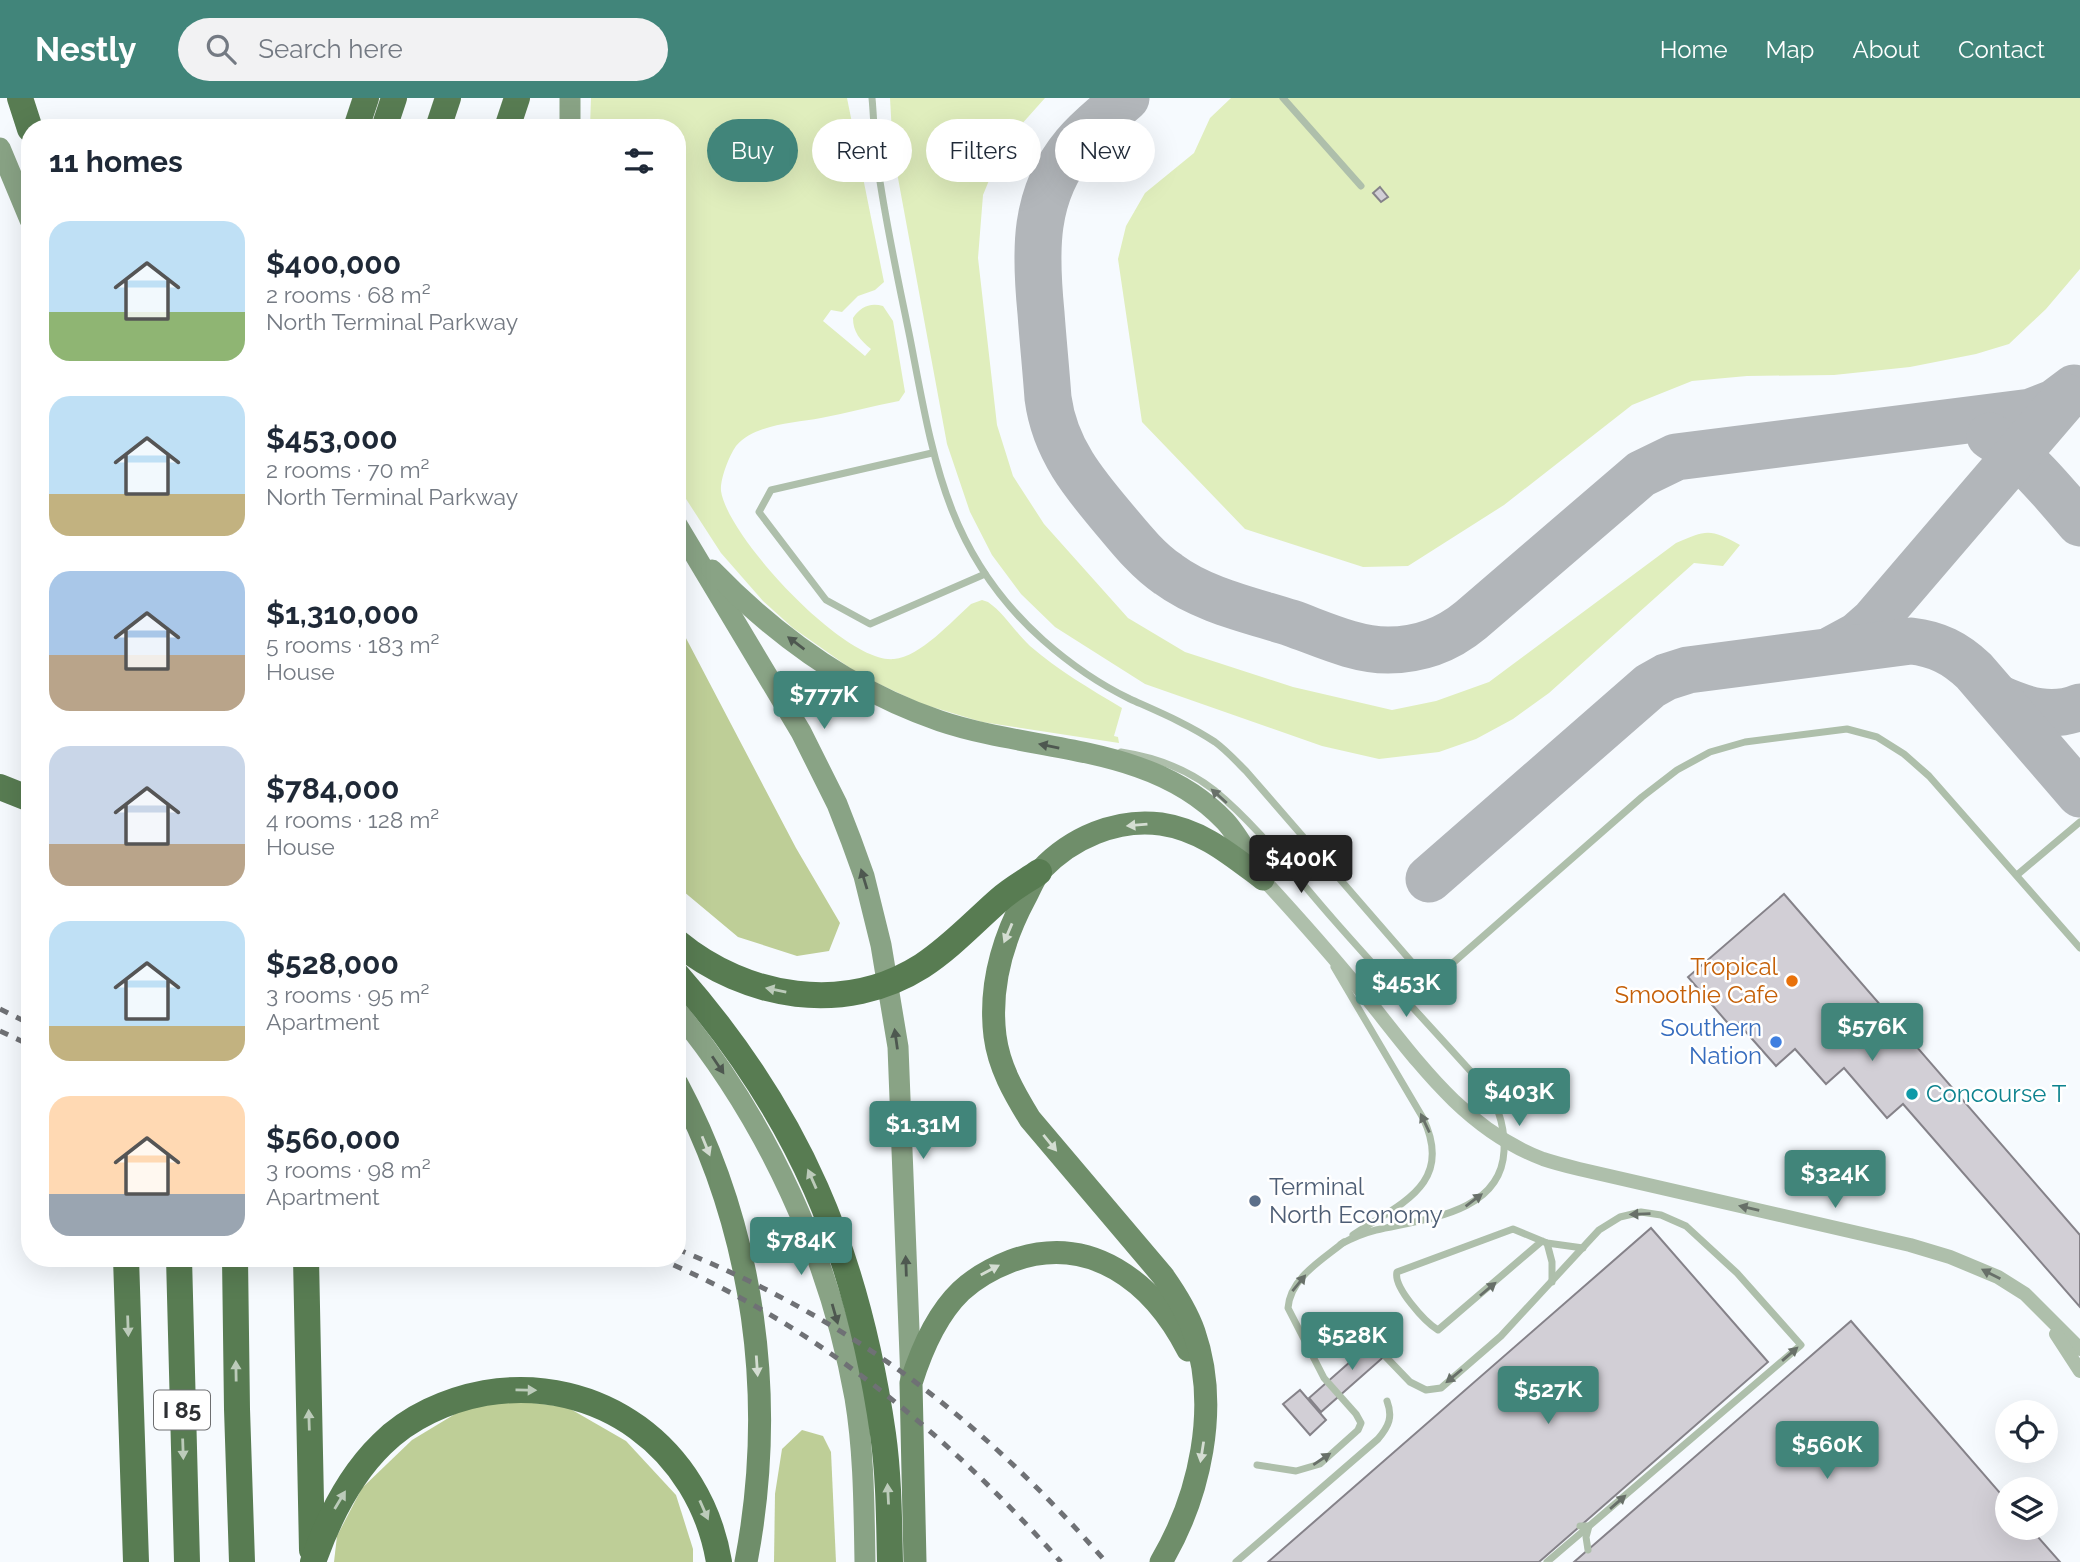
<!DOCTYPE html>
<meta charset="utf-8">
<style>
:root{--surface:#fff;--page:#f2f2f3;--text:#1f2937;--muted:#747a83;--accent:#41857a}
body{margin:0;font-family:Raleway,sans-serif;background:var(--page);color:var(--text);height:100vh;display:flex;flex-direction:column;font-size:26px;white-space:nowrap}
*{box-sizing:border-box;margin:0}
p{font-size:23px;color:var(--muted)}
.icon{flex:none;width:38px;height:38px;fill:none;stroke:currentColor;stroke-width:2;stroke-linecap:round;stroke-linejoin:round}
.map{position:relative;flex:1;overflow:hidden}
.drawer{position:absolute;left:21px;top:21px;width:665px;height:1148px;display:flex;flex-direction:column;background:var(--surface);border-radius:28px;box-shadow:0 7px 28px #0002}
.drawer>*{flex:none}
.hud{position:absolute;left:707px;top:21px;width:665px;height:63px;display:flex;gap:14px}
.buttons{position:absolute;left:1995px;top:1302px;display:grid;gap:14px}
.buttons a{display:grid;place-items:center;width:63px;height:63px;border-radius:50%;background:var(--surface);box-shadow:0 7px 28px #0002;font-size:35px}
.price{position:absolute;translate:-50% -60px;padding:0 16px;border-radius:7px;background:var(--accent);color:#fff;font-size:23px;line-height:46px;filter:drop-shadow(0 2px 4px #0008)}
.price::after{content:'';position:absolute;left:50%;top:42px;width:21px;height:16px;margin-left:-10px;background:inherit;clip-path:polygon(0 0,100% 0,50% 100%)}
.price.current{background:#222;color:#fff}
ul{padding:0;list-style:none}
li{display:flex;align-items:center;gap:21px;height:175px;padding:0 28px}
li span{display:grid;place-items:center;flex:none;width:196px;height:140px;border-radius:21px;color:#555}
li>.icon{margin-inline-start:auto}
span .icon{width:84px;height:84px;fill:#fffc;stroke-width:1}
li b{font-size:30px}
h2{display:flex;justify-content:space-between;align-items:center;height:84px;padding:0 28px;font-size:30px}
.chip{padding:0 24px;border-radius:32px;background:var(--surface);box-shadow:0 7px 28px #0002;font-size:24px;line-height:63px}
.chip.current{background:var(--accent);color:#fff}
header{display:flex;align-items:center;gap:42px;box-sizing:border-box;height:98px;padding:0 35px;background:var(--accent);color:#fff}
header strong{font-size:33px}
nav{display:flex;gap:38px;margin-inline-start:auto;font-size:24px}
.search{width:490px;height:63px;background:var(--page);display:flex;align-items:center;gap:18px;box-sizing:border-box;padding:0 24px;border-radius:38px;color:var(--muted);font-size:26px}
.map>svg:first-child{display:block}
.green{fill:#e0eebd}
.forest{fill:#bece97}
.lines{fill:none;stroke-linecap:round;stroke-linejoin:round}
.taxiway{stroke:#b2b6ba;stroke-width:47}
.building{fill:#d2cfd6;stroke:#858289;stroke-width:2}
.service{stroke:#aebfab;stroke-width:7}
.minor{stroke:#aebfab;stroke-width:14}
.secondary{stroke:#89a385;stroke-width:21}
.primary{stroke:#6f8e6a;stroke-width:23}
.motorway{stroke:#587c52;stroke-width:26}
.rail{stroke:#6f7175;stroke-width:5;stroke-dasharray:9 9;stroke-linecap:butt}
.oneway{fill:#4e5850}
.oneway2{fill:#687069}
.oneway3{fill:#d4ddd2}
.oneway4{fill:#bccbba}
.food-dot{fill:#e8710a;stroke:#fff;stroke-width:2.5}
.shop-dot{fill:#3f7fe0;stroke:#fff;stroke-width:2.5}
.culture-dot{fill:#0f9aa8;stroke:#fff;stroke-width:2.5}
.service-dot{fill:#5c6f8a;stroke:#fff;stroke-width:2.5}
.labels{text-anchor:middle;stroke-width:5;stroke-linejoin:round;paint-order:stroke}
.shield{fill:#fff;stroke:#6d6e70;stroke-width:2}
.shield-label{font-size:23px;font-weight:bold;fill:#2e3033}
.food-label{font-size:24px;fill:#c56008;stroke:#fff;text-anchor:end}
.shop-label{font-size:24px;fill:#366cbe;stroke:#fff;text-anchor:end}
.culture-label{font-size:24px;fill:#0d838f;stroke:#fff;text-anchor:start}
.service-label{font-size:24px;fill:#4e5e75;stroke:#fff;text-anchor:start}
</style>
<header>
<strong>Nestly</strong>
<div class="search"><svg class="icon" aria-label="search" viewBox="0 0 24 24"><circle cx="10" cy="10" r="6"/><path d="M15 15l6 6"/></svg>Search here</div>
<nav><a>Home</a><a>Map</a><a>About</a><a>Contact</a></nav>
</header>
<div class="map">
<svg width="2080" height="1464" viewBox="0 0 2080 1464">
<rect width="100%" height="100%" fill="#f6fafe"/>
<g class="green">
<path d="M 591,0 L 847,0 L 884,184 L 875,192 L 858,198 L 842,214 L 831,212 L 823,223 L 865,258 L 871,251 C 860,242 853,234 853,220 C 860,209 870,204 883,208 L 893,223 L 905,294 L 899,303 C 873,308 847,315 821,320 C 794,325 755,326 736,348 C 729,358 720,381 721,393 C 728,440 846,566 894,561 C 920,559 952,523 971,506 L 982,502 L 988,504 C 1004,515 1015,534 1030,548 C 1058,572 1090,591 1122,610 L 1114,638 L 1118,639 L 1119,645 L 982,624 L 922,606 L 860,577 L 793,530 L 763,503 L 721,455 L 677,387 L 677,30 L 590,30 Z"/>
<path d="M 890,0 L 1045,0 L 1004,46 L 983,97 L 978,160 L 997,327 L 1013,378 L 1044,426 L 1128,520 L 1185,554 L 1293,589 L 1392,612 L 1436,603 L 1489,584 L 1676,445 C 1706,432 1710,430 1740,447 L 1723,468 L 1694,465 L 1549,595 L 1513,621 L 1476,641 L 1439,654 L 1379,661 L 1322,648 L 1145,586 L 1055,529 L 1021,496 L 992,457 L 970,414 L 947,346 L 893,53 Z"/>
<polygon points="1231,0 2080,0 2080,171 2046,211 2009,246 1976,256 1910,269 1834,277 1747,278 1692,283 1632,307 1504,407 1408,468 1363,469 1245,431 1142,324 1118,161 1126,128 1145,95 1194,55 1210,20"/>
</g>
<g class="forest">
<polygon points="677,523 796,750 840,825 829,853 797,858 738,839 677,788"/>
<polygon points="509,1302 567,1309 626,1343 676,1397 693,1451 693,1464 334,1464 337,1438 362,1390 412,1342 465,1310"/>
<polygon points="802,1332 823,1338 831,1354 836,1464 774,1464 775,1396 782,1351"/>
</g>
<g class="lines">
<g class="taxiway">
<path d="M 1126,0 C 1109,15 1090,29 1075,47 C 1033,97 1035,154 1041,215 C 1043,243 1046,272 1048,300 C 1055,353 1086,388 1119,427 C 1134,445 1149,463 1168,476 C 1203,502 1250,512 1291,525 C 1322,536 1355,552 1388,552 C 1419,552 1447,542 1471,522 L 1641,376 L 1676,359 L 2031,314 L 2054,305 L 2074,290"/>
<path d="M 1990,338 C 2029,362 2051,392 2080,425"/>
<polyline points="1833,551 1857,538 1874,523 2066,299"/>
<path d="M 1998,600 C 2025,612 2051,621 2080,609"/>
<path d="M 1429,781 L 1650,588 L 1666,579 L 1688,572 L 1911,543 C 1937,546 1955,555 1974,573 L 2080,696"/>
</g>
</g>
<g class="building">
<polygon points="1380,89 1388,99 1381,104 1373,95"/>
<polygon points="1784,796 2080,1137 2080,1209 1903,1006 1887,1020 1844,970 1826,986 1795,951 1776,968 1738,925 1732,930 1688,879"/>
<polygon points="1651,1130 1768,1264 1539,1464 1268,1464"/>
<polygon points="1851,1223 2007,1403 2007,1430 2030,1430 2060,1464 1574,1464"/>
<polygon points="1384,1234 1396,1248 1321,1314 1309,1300"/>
<polygon points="1300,1292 1326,1322 1310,1337 1283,1306"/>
</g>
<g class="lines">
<g class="service">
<path d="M 872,0 C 874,21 874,42 877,63 C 885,123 898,181 910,240 C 933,359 946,456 1043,542 C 1069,565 1099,586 1130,601 C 1159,614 1188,626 1215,644 C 1226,652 1236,663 1246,673 L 1430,885 L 1642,699 L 1677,672 L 1710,654 L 1745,644 L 1847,631 L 1877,639 L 1904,656 L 1929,678 L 2080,850"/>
<polyline points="1283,0 1361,88"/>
<polyline points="932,355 771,392 759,414 826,502 870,526 985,476"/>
<path d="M 1121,654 C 1154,659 1187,671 1214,692 C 1259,729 1295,778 1333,821 C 1382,877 1433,931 1483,987 C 1498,1006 1505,1029 1504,1053 C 1501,1116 1423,1121 1376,1132 C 1364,1135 1352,1140 1341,1146"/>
<polyline points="2017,777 2080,724"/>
<path d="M 1334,869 L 1423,1020 C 1455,1087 1399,1106 1353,1137"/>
<path d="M 1542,1143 L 1438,1232 C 1425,1224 1393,1189 1397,1174 L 1513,1131 L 1542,1143 L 1547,1145 L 1583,1150"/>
<polyline points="1547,1145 1552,1164 1552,1184"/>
<polyline points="1303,1235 1350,1232 1361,1233 1410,1284 1426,1292 1441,1290 1501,1238 1599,1132 1620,1119 1641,1114 1661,1117 1686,1128 1737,1175 1801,1247 1547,1464"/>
<polyline points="1303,1236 1349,1257"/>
<path d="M 1257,1367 L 1296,1373 L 1320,1366 L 1358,1332 L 1361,1325 L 1356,1316 L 1324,1280 L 1288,1210 C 1290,1180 1322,1162 1344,1144"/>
<polyline points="1580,1428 1589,1428 1586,1439 1588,1452"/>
<path d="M 1236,1464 L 1378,1341 C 1389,1328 1393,1319 1387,1303"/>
</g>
<g class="minor">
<path d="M 1263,781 C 1297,818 1330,855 1361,893 C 1414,958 1461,1030 1543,1061 C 1555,1065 1567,1068 1579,1071 L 1910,1147 L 1950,1159 L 1998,1179 L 2025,1196 L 2080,1251"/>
<polyline points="2056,1236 2080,1273"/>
</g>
<g class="secondary">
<polyline points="570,30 570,0"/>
<polyline points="0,50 30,122"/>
<polyline points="677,427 801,634 837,706 851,742 864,778 881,847 898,949 911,1283"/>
<path d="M 712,472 C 776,538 852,593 940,623 C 1035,655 1151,645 1225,723 C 1239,738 1249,759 1260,776"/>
<path d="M 677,913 C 767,1022 830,1160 855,1300 C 864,1354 864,1409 865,1464"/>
</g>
<g class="primary">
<path d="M 677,986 C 755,1132 777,1302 746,1464"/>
<path d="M 915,1464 L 911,1285 C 921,1253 936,1217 961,1193 C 976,1179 993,1170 1011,1163 C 1090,1134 1153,1184 1188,1252"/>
<path d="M 1161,1464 C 1200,1398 1220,1309 1194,1234 C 1187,1214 1175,1195 1163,1178 L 1030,1021 C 1014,995 999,969 995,938 C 989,889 1002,843 1025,800 C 1030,791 1034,779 1041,772 C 1071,740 1117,720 1161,726 C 1202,732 1231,757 1263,781"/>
</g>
<g class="motorway">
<polyline points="20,0 30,31"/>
<polyline points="356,30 366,0"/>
<polyline points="384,30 394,0"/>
<polyline points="438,30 448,0"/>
<polyline points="507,30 517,0"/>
<polyline points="0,689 30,701"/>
<path d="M 677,844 C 746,901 845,917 922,868 C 951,849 974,824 999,802 C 1011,791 1026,783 1039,774"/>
<path d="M 677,877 C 799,1016 857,1155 883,1336 C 889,1379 889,1422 890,1464"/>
<polyline points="126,1160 136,1464"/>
<polyline points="179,1160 187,1464"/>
<polyline points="235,1160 237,1311 242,1464"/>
<polyline points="306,1160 312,1452"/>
<path d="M 313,1464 C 328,1421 349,1378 382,1346 C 409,1319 447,1302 485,1295 C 599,1276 700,1350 719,1464"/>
</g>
<g class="rail">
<polyline points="0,911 30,926"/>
<polyline points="0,933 30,947"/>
<path d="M 677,1151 C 854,1223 981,1321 1106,1464"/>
<path d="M 657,1160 C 816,1226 947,1336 1061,1464"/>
</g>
</g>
<defs><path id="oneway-solid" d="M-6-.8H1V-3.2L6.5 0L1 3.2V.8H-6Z" transform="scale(1.75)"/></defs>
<g class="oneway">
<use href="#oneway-solid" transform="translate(796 545) rotate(-143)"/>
<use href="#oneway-solid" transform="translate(1049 648) rotate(-168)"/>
<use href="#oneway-solid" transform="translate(864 781) rotate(-107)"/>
<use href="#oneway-solid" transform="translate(896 941) rotate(-98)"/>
<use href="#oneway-solid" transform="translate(718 967) rotate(56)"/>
<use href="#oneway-solid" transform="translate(906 1168) rotate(-92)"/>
<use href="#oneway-solid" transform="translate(835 1216) rotate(74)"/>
</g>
<g class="oneway2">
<use href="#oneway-solid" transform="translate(1219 698) rotate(-138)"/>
<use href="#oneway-solid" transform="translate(1425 1025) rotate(-115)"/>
<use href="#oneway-solid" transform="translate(1474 1102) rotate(-37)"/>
<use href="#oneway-solid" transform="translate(1749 1110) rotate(-167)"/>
<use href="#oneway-solid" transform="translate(1640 1116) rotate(178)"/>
<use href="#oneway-solid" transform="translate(1991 1176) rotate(-153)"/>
<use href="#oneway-solid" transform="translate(1299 1185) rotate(-51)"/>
<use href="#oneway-solid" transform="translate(1488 1191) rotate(-40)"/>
<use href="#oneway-solid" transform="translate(1790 1256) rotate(-41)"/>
<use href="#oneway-solid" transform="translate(1454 1278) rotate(140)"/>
<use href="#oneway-solid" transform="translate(1322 1361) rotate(-34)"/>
<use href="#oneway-solid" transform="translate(1618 1404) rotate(-41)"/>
</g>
<g class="oneway3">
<use href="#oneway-solid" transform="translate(1137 727) rotate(175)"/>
<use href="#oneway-solid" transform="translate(1008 835) rotate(113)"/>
<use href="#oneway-solid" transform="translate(1050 1045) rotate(51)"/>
<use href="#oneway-solid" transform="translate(706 1048) rotate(68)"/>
<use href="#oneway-solid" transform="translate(990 1172) rotate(-28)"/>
<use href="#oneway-solid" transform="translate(757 1268) rotate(86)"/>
<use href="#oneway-solid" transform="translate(1202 1354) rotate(99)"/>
</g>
<g class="oneway4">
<use href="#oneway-solid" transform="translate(776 892) rotate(-169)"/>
<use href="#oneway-solid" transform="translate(812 1081) rotate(-114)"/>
<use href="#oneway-solid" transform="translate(128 1228) rotate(88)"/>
<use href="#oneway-solid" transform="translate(236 1273) rotate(-91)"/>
<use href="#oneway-solid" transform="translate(526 1292) rotate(1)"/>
<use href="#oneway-solid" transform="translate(309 1322) rotate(-92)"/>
<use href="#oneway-solid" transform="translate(183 1351) rotate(88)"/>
<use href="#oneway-solid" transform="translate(888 1396) rotate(-93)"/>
<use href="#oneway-solid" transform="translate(340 1402) rotate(-59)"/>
<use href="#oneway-solid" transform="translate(704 1412) rotate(66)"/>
</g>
<circle class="food-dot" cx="1792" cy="883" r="7"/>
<circle class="shop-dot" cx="1776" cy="944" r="7"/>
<circle class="culture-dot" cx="1912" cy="996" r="7"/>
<circle class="service-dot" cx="1255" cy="1103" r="7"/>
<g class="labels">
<rect class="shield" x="154" y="1292.5" width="56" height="39" rx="5"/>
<g class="shield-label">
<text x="182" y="1320">I 85</text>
</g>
<g class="food-label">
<text x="1778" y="877">Tropical<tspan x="1778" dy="28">Smoothie Cafe</tspan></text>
</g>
<g class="shop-label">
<text x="1762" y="938">Southern<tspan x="1762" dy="28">Nation</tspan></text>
</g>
<g class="culture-label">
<text x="1926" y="1004">Concourse T</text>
</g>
<g class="service-label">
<text x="1269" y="1097">Terminal<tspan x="1269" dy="28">North Economy</tspan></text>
</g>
</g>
</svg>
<div class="buttons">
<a><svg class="icon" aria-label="locate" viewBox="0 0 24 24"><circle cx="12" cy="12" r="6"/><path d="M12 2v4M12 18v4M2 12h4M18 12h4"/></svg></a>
<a><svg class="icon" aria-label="layers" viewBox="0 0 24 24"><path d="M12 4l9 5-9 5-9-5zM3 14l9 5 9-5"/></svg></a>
</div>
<b class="price" style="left:824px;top:633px">$777K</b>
<b class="price current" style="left:1301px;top:797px">$400K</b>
<b class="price" style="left:1406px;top:921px">$453K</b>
<b class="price" style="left:1872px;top:965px">$576K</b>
<b class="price" style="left:1519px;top:1030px">$403K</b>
<b class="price" style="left:923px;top:1063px">$1.31M</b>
<b class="price" style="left:1835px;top:1112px">$324K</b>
<b class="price" style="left:801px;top:1179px">$784K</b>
<b class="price" style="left:1352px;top:1274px">$528K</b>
<b class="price" style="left:1548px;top:1328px">$527K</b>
<b class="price" style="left:1827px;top:1383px">$560K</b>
<div class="hud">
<a class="chip current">Buy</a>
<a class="chip">Rent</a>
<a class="chip">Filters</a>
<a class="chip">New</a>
</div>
<section class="drawer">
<h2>11 homes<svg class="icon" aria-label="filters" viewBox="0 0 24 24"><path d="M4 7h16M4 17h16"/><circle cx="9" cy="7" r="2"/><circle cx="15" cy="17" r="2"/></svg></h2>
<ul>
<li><span style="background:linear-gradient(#bfe0f5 65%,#8fb573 0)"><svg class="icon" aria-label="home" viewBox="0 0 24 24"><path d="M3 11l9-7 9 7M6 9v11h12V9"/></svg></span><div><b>$400,000</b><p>2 rooms · 68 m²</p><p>North Terminal Parkway</p></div></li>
<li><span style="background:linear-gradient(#bfe0f5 70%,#c2b280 0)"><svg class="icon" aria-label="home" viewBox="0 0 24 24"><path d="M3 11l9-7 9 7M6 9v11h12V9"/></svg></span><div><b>$453,000</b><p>2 rooms · 70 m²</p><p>North Terminal Parkway</p></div></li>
<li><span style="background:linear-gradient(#a9c7e8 60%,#b9a48a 0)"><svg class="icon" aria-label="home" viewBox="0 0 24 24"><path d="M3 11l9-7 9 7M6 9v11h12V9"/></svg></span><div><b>$1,310,000</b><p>5 rooms · 183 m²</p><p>House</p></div></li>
<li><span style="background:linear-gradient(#c9d6e8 70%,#b9a48a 0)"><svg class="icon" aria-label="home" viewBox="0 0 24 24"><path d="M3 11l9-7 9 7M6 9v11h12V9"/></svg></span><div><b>$784,000</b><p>4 rooms · 128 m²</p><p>House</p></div></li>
<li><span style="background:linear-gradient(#bfe0f5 75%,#c2b280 0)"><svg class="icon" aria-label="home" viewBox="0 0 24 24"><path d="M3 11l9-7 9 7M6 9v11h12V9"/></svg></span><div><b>$528,000</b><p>3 rooms · 95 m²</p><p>Apartment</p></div></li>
<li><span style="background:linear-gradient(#ffd9b3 70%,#9aa5b1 0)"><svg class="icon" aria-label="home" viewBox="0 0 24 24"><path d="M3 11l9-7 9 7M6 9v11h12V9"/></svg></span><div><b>$560,000</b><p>3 rooms · 98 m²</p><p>Apartment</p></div></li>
</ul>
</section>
</div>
